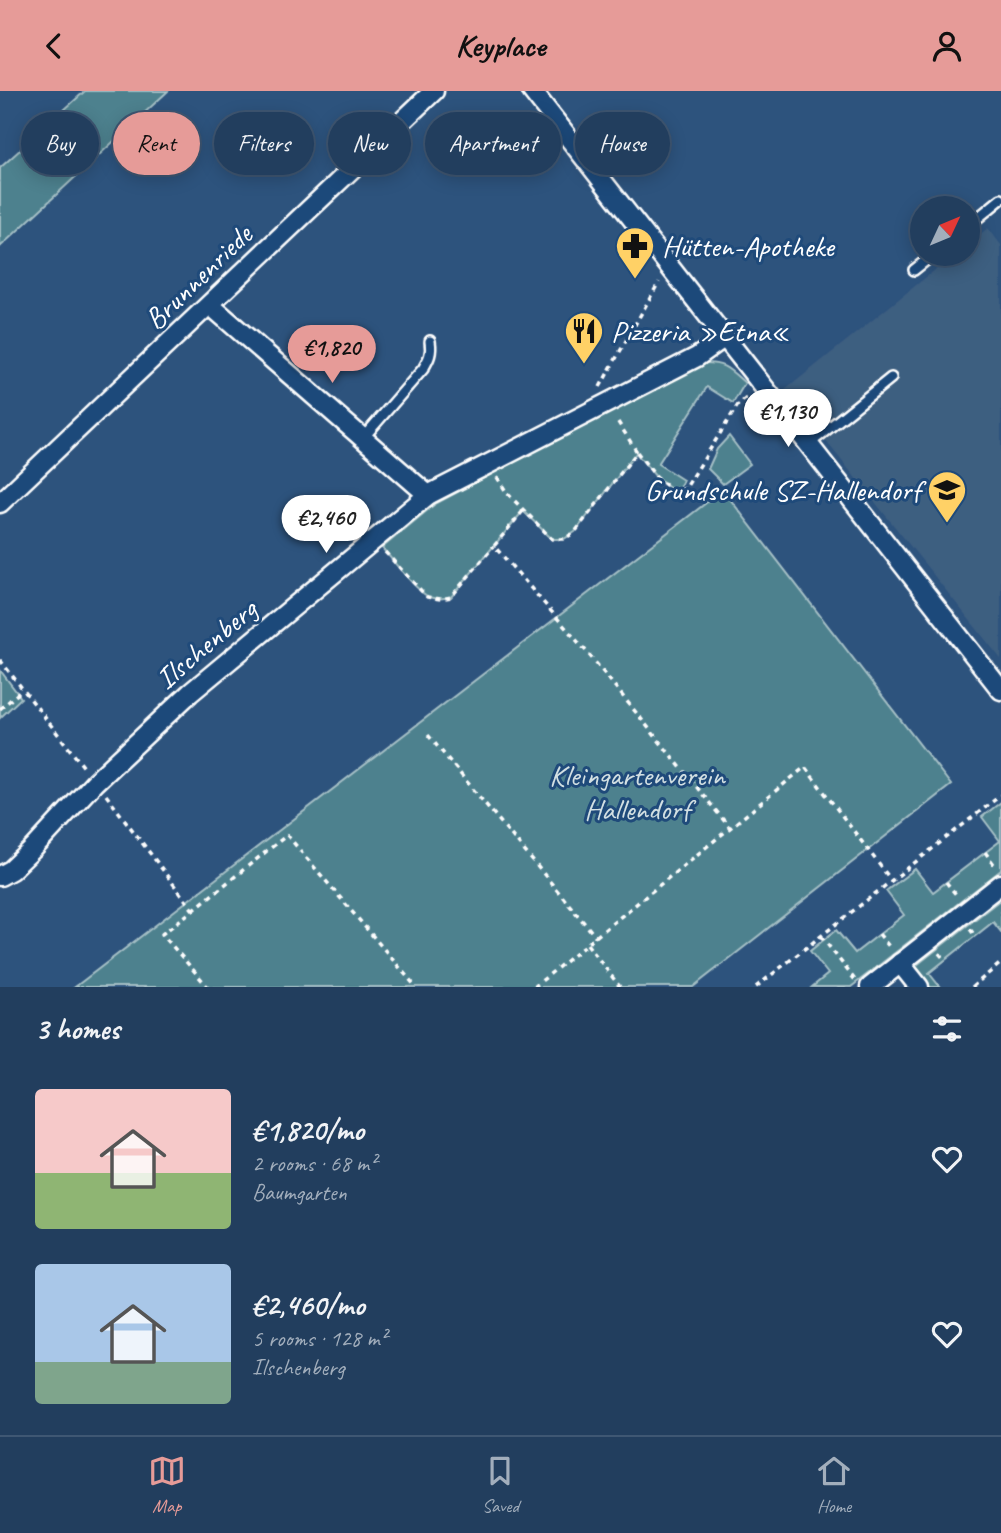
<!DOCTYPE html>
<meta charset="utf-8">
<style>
:root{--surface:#223e5e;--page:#2a4564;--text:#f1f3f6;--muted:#a2aebc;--line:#3f5773;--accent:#e69b98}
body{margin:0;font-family:Caveat,sans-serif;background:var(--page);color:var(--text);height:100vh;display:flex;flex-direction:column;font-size:26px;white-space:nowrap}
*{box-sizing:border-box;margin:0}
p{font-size:23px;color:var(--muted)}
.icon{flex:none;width:38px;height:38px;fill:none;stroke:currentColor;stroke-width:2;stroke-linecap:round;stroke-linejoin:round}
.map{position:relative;height:896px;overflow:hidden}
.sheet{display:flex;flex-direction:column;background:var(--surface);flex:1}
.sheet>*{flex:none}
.top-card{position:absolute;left:21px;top:21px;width:959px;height:63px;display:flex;gap:14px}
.needle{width:46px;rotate:46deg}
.tools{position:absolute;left:910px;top:105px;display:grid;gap:14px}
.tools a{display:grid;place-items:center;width:70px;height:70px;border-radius:50%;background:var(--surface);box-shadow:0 4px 18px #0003,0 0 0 2px var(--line);font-size:35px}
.price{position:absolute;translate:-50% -60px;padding:0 16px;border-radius:24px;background:#fff;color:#222;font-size:23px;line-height:46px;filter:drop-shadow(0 2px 4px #0008)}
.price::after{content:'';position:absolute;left:50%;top:42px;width:21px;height:16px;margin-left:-10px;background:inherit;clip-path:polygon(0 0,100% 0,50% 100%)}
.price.active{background:var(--accent);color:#111}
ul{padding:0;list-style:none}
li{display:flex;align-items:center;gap:21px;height:175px;padding:0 35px}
li span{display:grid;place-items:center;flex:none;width:196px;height:140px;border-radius:7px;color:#555}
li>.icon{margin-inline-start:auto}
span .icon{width:84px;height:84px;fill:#fffc;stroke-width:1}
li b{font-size:30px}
h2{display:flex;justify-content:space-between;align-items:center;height:84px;padding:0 35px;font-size:30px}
.chip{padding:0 24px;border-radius:32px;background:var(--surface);box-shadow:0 4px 18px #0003,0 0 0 2px var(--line);font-size:24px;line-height:63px}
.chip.active{background:var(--accent);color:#111}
header{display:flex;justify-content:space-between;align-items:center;height:91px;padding:0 35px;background:var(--accent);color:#111;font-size:32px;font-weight:600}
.menu{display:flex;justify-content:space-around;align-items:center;height:98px;border-top:2px solid var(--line);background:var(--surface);font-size:19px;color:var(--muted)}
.menu a{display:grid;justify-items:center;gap:4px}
.menu .active{color:var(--accent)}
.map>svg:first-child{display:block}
.built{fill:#3e5e80}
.green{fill:#4e818e;stroke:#a6c0c6;stroke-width:2}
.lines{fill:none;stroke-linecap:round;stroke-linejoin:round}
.lane-casing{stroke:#fff;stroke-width:14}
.street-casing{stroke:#fff;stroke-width:23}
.path{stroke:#fff;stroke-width:3.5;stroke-dasharray:5 5;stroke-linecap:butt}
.lane{stroke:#1f4a7a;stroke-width:9}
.street{stroke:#1f4a7a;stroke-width:18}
.labels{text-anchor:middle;stroke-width:6;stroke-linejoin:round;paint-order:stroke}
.poi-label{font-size:30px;fill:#fff;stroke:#1f4a7a;text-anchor:start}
.street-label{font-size:30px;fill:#fff;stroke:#1f4a7a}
.park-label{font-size:30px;fill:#d3e0e3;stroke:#1f4a7a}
</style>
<header><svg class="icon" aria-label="back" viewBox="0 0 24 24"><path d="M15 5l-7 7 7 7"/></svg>Keyplace<svg class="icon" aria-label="person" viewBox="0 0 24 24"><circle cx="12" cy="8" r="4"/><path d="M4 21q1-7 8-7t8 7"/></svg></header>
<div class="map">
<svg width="1001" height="896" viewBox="0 0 1001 896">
<rect width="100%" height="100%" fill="#2d537d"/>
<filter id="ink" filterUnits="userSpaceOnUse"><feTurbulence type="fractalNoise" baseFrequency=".0143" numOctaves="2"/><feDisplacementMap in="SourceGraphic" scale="14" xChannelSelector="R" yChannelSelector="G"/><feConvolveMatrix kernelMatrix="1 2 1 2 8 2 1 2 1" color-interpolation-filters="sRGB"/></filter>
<g filter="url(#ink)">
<polygon class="built" points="988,137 1001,154 1001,568 785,299 955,163 968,163 968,153"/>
<g class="green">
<polygon points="85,0 168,0 0,156 0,77"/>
<path d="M 702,272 C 724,271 729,278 745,292 L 733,312 L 707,296 L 658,373 L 683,389 L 678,399 L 672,399 L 656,386 L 636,362 L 575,441 L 564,448 L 552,448 L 523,420 L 451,506 C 444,507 436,509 429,506 C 417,501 392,468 382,457 L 435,413 Z"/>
<polygon points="729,345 750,373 723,393 708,378 717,358"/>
<polygon points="723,399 951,694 693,896 75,896"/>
<polygon points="0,579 21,607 0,627"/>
<polygon points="1001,711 1001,779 851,896 812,896 828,883 810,860 836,839 855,862 904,824 886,800 915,778 933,801 1000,750 982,726"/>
<polygon points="1001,808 1001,841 993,831 929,882 940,896 919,896 908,881"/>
</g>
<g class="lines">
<g class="lane-casing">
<g id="lane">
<polyline points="968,135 1001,108"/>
<polyline points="914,179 934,163"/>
<path d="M 363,347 L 423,278 C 429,268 432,262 430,250"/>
<polyline points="809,353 891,287"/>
</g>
</g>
<g class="street-casing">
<g id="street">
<polyline points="532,0 1001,599"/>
<polyline points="210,214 428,404"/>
<polyline points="0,412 434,0"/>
<polyline points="0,785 11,779 34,757 95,691 190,602 428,404 697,266 725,246"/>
<polyline points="900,872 919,896"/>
<polyline points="870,896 1001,793"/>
</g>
</g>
<g class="path">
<polyline points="600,296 659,191"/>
<polyline points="637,361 656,386 672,399 685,398 738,314 750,304"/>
<polyline points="497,386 507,402 552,448 564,448 575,441 637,361 616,328"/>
<polyline points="523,420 494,455 586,560 730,737"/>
<polyline points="385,461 427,506 441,508 451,506 494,455"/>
<polyline points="0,569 86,679"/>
<polyline points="0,618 22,599"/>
<polyline points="428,644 596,846"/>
<polyline points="106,704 193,819 162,843 208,896"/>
<polyline points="985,761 996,776"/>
<polyline points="946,791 958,806"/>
<polyline points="193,819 287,744 416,896"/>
<polyline points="970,838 975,845"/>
<polyline points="879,843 891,858"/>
<polyline points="821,845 855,889"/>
<polyline points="587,853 620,896"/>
<polyline points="939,862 945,869"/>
<polyline points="534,896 805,676 891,789"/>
<polyline points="756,896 1001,704"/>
<polyline points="972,896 1001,872"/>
</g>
<use href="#lane" class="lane"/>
<use href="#street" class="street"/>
</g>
</g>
<defs>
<g id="pharmacy-pin" transform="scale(2.0125)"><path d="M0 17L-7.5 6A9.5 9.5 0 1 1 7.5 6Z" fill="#ffd166" stroke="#1f4a7a"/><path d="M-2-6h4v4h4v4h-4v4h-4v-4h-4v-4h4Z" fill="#111"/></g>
<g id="restaurant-pin" transform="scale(2.0125)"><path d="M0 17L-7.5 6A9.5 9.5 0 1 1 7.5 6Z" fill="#ffd166" stroke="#1f4a7a"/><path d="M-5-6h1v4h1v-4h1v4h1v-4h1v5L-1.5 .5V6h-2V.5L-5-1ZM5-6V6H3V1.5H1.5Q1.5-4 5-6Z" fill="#111"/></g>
<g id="school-pin" transform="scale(2.0125)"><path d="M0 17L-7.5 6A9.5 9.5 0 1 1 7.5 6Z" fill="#ffd166" stroke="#1f4a7a"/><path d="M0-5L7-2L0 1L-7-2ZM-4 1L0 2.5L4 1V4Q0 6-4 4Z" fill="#111"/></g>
</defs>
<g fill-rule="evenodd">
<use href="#pharmacy-pin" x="635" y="155"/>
<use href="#restaurant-pin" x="584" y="240"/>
<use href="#school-pin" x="947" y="399"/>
</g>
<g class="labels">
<g class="poi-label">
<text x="662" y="165">Hütten-Apotheke</text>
<text x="611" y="250">Pizzeria »Etna«</text>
<text x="920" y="409" text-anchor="end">Grundschule SZ-Hallendorf</text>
</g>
<g class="street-label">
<text transform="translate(198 186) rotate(-44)" y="10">Brunnenriede</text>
<text transform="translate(206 553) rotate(-40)" y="10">Ilschenberg</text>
</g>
<g class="park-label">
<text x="637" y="694">Kleingartenverein<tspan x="637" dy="34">Hallendorf</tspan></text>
</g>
</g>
</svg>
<div class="tools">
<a><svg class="needle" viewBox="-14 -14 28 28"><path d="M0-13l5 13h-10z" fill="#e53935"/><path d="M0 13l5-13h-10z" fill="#a2aebc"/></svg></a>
</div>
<b class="price active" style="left:332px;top:294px">€1,820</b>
<b class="price" style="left:788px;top:358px">€1,130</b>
<b class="price" style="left:326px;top:464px">€2,460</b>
<div class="top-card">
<a class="chip">Buy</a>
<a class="chip active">Rent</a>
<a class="chip">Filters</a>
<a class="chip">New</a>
<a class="chip">Apartment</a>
<a class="chip">House</a>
</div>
</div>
<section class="sheet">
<h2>3 homes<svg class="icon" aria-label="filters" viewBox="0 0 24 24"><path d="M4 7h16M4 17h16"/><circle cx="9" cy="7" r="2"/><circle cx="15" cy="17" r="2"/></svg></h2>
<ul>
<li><span style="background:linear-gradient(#f6c9c9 60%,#8fb573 0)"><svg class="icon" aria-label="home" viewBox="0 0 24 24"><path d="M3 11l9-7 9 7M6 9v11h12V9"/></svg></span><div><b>€1,820/mo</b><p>2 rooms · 68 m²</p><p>Baumgarten</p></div><svg class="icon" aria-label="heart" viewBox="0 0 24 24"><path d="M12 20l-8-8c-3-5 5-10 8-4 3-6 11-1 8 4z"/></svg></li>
<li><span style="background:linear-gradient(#a9c7e8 70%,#7fa58c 0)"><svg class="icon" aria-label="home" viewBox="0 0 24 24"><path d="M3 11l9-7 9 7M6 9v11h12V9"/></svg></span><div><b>€2,460/mo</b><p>5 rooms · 128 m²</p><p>Ilschenberg</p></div><svg class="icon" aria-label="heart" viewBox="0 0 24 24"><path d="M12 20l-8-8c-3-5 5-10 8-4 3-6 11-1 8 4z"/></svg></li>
</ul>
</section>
<nav class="menu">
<a class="active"><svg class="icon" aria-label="map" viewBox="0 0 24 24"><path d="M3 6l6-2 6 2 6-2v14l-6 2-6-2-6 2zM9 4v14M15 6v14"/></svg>Map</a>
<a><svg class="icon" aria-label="saved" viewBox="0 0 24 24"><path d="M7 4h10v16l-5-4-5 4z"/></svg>Saved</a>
<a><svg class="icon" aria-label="home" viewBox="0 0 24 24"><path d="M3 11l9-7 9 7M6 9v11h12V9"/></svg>Home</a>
</nav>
